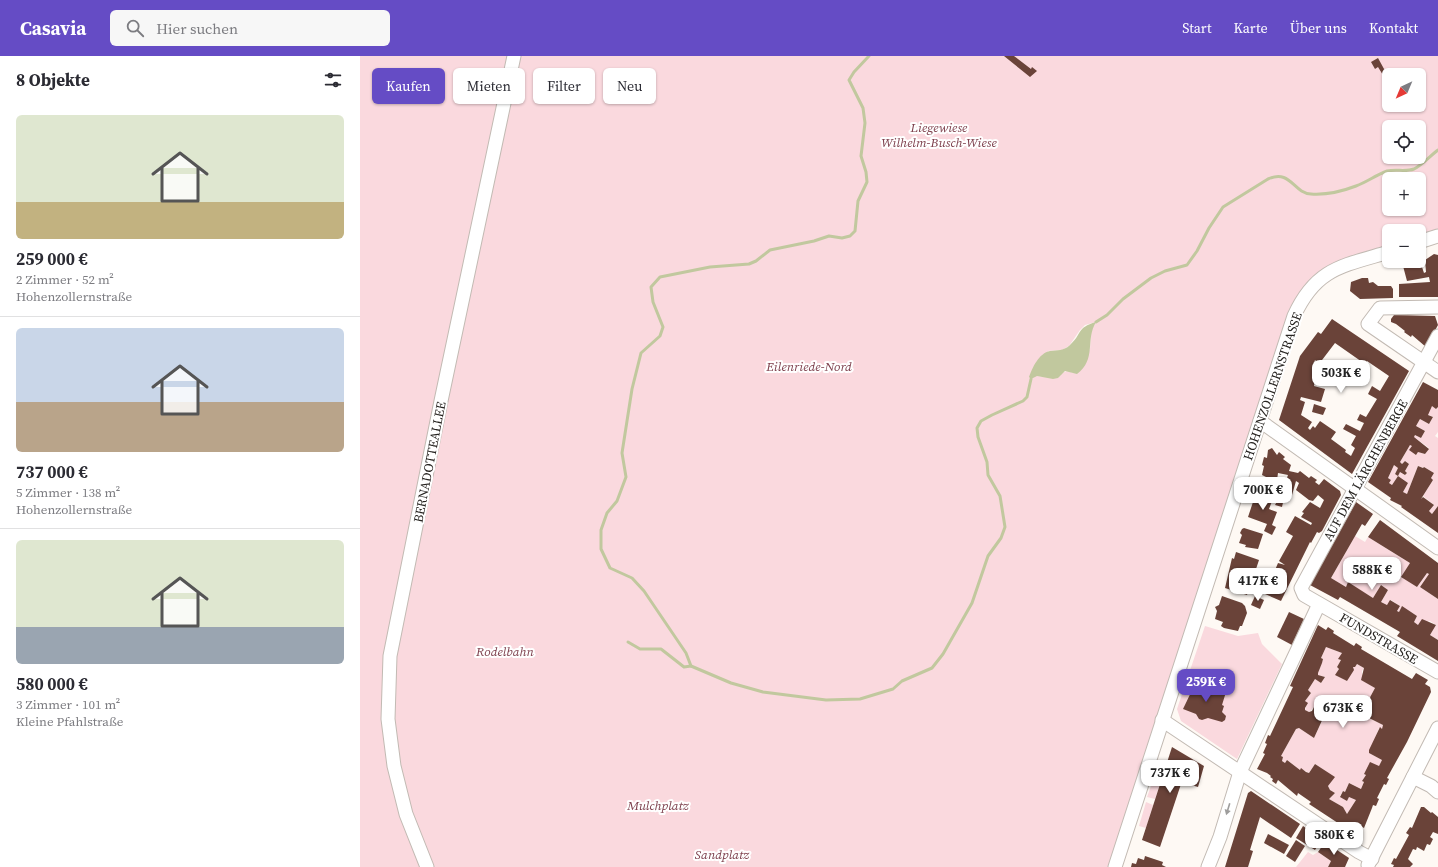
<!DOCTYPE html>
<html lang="de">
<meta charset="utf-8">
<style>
:root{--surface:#fff;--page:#f7f7f7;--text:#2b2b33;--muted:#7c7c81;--line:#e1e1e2;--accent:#654cc5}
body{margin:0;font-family:"Source Serif 4",serif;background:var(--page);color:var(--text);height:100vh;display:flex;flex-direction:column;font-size:15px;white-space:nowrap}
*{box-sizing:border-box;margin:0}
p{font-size:13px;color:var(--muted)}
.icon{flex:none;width:22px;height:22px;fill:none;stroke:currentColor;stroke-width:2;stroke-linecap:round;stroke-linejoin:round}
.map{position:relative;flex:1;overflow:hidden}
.sheet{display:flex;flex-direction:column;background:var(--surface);width:360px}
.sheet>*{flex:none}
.banner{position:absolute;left:12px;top:12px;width:380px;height:36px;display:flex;gap:8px}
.needle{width:26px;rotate:224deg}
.fabs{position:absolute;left:1022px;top:12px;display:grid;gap:8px}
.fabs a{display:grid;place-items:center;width:44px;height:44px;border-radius:6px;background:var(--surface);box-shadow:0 1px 3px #0004;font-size:20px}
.price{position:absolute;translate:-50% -34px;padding:0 9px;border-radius:8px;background:#fff;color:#222;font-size:13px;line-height:26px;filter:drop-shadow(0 1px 2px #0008)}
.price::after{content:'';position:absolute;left:50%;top:24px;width:12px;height:9px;margin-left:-6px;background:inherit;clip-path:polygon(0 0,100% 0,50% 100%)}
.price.selected{background:var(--accent);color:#fff}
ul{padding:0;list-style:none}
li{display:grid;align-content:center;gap:8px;height:212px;padding:0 16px}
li+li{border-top:1px solid var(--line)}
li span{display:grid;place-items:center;height:124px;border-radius:6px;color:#555}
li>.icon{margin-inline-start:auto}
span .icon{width:72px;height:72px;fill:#fffc;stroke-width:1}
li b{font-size:17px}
h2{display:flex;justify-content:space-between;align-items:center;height:48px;padding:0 16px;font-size:17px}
.pill{padding:0 14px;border-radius:6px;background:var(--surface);box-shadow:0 1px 3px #0004;font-size:14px;line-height:36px}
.pill.selected{background:var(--accent);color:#fff}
header{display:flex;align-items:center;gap:24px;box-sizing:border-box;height:56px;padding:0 20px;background:var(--accent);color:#fff}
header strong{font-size:19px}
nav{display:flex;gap:22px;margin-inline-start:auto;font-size:14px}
.search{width:280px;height:36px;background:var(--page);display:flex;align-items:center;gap:10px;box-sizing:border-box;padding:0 14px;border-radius:6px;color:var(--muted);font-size:15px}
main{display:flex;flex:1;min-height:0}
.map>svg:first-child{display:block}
.green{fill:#fad9de;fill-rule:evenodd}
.water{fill:#c1c89e}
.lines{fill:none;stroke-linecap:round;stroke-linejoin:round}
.stream{stroke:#c1c89e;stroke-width:3}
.building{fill:#6a4339;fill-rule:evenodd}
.minor-casing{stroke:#c2bab3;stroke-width:15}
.minor{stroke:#fff;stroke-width:13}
.oneway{fill:#9e9d9c}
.labels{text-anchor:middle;stroke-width:4;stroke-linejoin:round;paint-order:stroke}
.park-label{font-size:13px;font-style:italic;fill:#7e404d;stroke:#fff}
.street-label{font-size:13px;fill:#282522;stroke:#fff}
</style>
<header>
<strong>Casavia</strong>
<div class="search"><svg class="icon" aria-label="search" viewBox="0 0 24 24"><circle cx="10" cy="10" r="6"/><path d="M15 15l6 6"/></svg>Hier suchen</div>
<nav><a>Start</a><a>Karte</a><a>Über uns</a><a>Kontakt</a></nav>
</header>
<main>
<section class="sheet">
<h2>8 Objekte<svg class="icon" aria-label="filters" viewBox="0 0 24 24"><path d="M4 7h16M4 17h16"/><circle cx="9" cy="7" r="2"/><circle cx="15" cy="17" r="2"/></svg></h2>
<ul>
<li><span style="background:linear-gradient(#dfe7d0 70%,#c2b280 0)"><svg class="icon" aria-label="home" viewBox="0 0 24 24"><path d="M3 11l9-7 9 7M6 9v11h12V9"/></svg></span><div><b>259 000 €</b><p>2 Zimmer · 52 m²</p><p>Hohenzollernstraße</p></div></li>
<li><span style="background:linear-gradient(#c9d6e8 60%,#b9a48a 0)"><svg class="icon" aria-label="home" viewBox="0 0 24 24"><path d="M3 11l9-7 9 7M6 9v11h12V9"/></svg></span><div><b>737 000 €</b><p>5 Zimmer · 138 m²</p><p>Hohenzollernstraße</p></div></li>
<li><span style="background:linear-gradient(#dfe7d0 70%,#9aa5b1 0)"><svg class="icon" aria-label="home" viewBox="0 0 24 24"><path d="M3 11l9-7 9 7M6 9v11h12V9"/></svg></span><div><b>580 000 €</b><p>3 Zimmer · 101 m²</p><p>Kleine Pfahlstraße</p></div></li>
</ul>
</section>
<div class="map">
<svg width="1078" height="811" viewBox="0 0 1078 811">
<rect width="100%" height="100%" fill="#fef9f4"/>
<g class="green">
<path d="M 0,0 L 1078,0 L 1078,180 L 1059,186 L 1059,175 L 1029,175 L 1029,196 L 988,209 L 946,237 L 755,811 L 0,811 ZM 1029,19 L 1059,19 L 1059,49 L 1029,49 ZM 1029,71 L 1059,71 L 1059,101 L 1029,101 ZM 1029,123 L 1059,123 L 1059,153 L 1029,153 ZM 736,266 L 731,274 L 730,293 L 713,317 C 707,313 702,316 698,322 L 677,320 L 688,295 L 702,294 L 709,290 L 720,274 L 725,269 Z"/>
<polygon points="1070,348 1076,353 1078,351 1078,376 1075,380 1078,382 1078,450 1072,458 1069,455 1074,449 1063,440 1073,424 1071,422 1074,417 1064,411 1063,412 1058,410 1047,438 1043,436 1048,427 1038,420 1032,429 1029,427 1031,424 1028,422 1034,409 1038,412 1035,418 1038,419 1040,416 1045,419 1047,417 1045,415 1049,408 1045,405 1042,408 1040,406 1050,389 1052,390 1050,394 1056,399 1058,396 1065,398 1069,392 1054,381 1055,379 1061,382 1065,375 1056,370 1060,363 1069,368 1073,361 1065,357"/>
<polygon points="995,480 1005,486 1008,481 1050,507 1042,521 1057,531 1067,517 1069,518 1060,531 1078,543 1078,584 1070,579 1076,569 1070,565 1058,569 1054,566 1057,560 1042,551 1039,556 1037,555 1040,550 1031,544 1027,549 1021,546 1028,534 1021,529 1013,542 988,527 986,531 971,522"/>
<polygon points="845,570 878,580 898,577 902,588 922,608 877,703 821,665 817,653"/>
<polygon points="966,591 982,597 979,603 981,604 977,611 979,613 976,619 987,625 993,611 995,611 997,608 1004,612 1002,615 1002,624 1015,632 1001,658 1023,669 1022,673 1019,672 1009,697 1022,704 1019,710 1004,718 1006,719 1002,725 1004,726 1001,733 989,727 985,736 983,735 980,740 987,745 989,741 996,744 987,758 983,751 969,743 975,737 970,734 968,730 974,721 955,708 949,717 941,713 940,714 927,704 925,707 922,705 923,701 921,700 936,673 939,672 954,682 965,659 954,651 949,656 945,654 947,647 945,645 951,637 948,634 955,623 961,627 965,621 958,619 958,617 963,603 961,602"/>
<polygon points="795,719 802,722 795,743 787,741"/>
<polygon points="786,746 793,749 786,772 779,770"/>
<polygon points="948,796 953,799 958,796 971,805 968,811 936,811"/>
</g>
<path class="water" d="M 736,266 C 725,284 737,303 717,318 L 705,315 L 698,322 L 693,323 L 677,320 L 671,323 L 669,321 C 672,312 679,297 690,295 C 697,294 704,295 710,289 C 723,277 716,272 736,266 Z"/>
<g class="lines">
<g class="stream">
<polyline points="509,0 494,16 489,24 503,52 505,67 501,100 506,116 507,126 498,145 495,175 490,180 482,182 469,180 454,185 410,194 396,205 389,208 350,211 300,221 291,231 293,246 303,271 300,280 281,297 272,333 262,397 266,421 257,445 247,457 241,474 241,493 250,512 272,522 284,535 326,597 331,610 371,627 403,636 466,644 500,643 533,633 542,625 572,612 583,598 612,547 628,500 641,482 645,471 640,440 628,419 627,406 618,381 617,372 621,365 632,359 663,345 667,341 671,323"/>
<path d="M 736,266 L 747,259 L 763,243 L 791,222 L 805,215 L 827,209 L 837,195 L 849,172 L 863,151 L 908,123 C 931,113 933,137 951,138 C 965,139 983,135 996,130 C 1007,126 1016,119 1027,115 C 1036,113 1046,116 1054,113 C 1062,109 1070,100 1078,94"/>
<polyline points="268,586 280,593 301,593 324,611 331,610"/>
</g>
</g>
<g class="building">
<polygon points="644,0 654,0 671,13 672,11 677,15 670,21"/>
<polygon points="1018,2 1029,22 1029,29 1018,11 1015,13 1011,6"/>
<polygon points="1074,198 1078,199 1078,241 1039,241 1039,228 1070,226 1069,221 1047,225 1043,210 1059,205 1059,202 1064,217 1066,216 1065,204"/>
<polygon points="1002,222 1008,222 1009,227 1013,226 1018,230 1031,230 1033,233 1033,242 1000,243 990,235 991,226"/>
<polygon points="1034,259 1075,260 1078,269 1066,291 1052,279 1051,281 1044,276 1045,275 1036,268 1031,266 1031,263"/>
<path d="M 972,263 L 1049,315 L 992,418 L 919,364 L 940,300 L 958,276 L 961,278 ZM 975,287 L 1005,308 L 1007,305 L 1029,320 L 1020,335 L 1012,330 L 1008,338 L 1017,343 L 1006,361 L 1000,358 L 997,364 L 1004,367 L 1000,375 L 986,368 L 983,373 L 996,380 L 991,389 L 995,392 L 991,400 L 985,396 L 986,394 L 971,383 L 976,376 L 960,365 L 955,372 L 953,370 L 950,374 L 948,372 L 952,366 L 941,359 L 945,346 L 940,344 L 941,341 L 961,346 L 965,333 L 954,330 L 957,314 L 952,312 L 955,304 L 959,308 Z"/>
<polygon points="1063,326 1078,334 1078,351 1076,353 1072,350 1068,359 1073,361 1069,368 1060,363 1056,370 1065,375 1061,382 1055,379 1054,381 1069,393 1065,398 1058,396 1056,399 1049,394 1052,390 1050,389 1040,406 1042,408 1045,405 1049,408 1045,415 1047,417 1045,419 1040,416 1038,420 1035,418 1038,412 1034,409 1028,422 1031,424 1029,427 1032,429 1038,420 1048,427 1043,436 1047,438 1058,410 1063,412 1064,411 1074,417 1071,422 1073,424 1061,443 1063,441 1074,449 1069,455 1072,458 1078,450 1078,477 1041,451 1042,450 1030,444 1031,442 1008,426"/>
<polygon points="954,348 966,352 963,359 952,356"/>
<polygon points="912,392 917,399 919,396 925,401 923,403 931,409 929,415 938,417 940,415 949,422 951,420 957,424 955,426 959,429 964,423 980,435 981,439 962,475 959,477 957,476 951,487 950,486 921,545 905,538 918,507 925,509 919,505 933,480 926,476 935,460 951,469 952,467 941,461 944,457 942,456 950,446 960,452 964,444 958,439 953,445 949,444 936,434 939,427 936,425 932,439 929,443 924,442 922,451 915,449 927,428 925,427 928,419 918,417 917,424 911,422 909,428 904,426 906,421 902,419 904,410 902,409 904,401 907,402 908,394"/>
<polygon points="897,434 914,440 909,453 917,456 912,469 916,471 912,479 904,475 907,468 888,461"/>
<polygon points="996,446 1013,458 1005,470 1002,468 971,522 986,531 988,526 1013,542 1021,529 1028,534 1021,546 1027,549 1030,544 1040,550 1037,555 1039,556 1042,550 1057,560 1054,566 1058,569 1062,563 1076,569 1070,579 1078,584 1078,605 1037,580 1040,576 980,541 978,544 950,529"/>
<polygon points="1020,464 1078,507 1078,543 1060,531 1069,518 1067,517 1057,531 1041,521 1050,507 1008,481"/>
<polygon points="884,472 903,478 898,493 885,491 886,489 879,487 882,479 880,477 882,473"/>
<polygon points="876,496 899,504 895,516 890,515 886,516 884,522 891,526 887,539 865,532 872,502 874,503"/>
<polygon points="862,540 882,547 885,550 887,557 882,570 880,570 878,575 864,572 861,570 863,566 855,563 857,555 855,551 859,549"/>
<polygon points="895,540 904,544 900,553 891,549"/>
<polygon points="929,556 944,563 932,589 917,581"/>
<path d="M 958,569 L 966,574 L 968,571 L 974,575 L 973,577 L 994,590 L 996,587 L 1002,591 L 1001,593 L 1052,623 L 1056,617 L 1068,624 L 1065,628 L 1070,631 L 1071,636 L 1047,686 L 1027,722 L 1029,723 L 1026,729 L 1024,728 L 1017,742 L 1019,743 L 1016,750 L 1013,749 L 1012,752 L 1004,772 L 1002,771 L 1000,778 L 995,779 L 994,777 L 989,774 L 988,776 L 980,771 L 981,769 L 949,748 L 951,746 L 938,737 L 937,740 L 918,724 L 916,728 L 912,725 L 913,723 L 910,721 L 911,720 L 907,717 L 897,713 L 905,698 L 903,697 L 907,688 L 905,687 L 908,679 L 910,680 L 933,631 L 930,630 ZM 966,591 L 982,597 L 978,603 L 981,604 L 977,611 L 979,613 L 975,619 L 987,625 L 994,614 L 993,611 L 995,611 L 997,608 L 1004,612 L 1001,624 L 1015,632 L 1001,658 L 1023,669 L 1022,673 L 1020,671 L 1009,694 L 1009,697 L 1022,704 L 1019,710 L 1010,706 L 1004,718 L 1006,719 L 1002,725 L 1004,726 L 1001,733 L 989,727 L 985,736 L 983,735 L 980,741 L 987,745 L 989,741 L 996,744 L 987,758 L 983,751 L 969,743 L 975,737 L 970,734 L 968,730 L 975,721 L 955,708 L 949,717 L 946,716 L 941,712 L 940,714 L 927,704 L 925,707 L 922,705 L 923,701 L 921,700 L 936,673 L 939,672 L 954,682 L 965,658 L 954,651 L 952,655 L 949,656 L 945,654 L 945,652 L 948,647 L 945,645 L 951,637 L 948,634 L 955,623 L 961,627 L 965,621 L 958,619 L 958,617 L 962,607 L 963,603 L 961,602 Z"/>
<polygon points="836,626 866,636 862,649 864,650 862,656 866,660 865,664 862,666 848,662 842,664 839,663 836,658 823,653"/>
<polygon points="812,691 844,710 838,731 828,728 830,723 824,719 800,791 782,784"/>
<polygon points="891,735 940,768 931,782 900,761 890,794 893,795 888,811 865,811 888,737"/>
<polygon points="1061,751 1064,751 1071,757 1072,756 1078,761 1078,778 1073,776 1070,781 1073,783 1070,789 1067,788 1064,795 1057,791 1056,794 1053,793 1048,803 1053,808 1050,811 1033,811 1034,809 1031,808 1034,802 1036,803 1049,779 1046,777 1050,771 1052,772"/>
<polygon points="943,770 962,783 955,794 936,782"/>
<polygon points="908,778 929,789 924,798 904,787"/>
<polygon points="936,784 945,790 935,806 926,800"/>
<polygon points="965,786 989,802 985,811 968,811 971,805 958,796"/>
<polygon points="785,800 803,806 802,809 806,811 771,811 772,807 776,808 778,802 784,804"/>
</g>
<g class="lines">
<g class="minor-casing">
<g id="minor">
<polyline points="1059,186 1078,180"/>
<polyline points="1078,251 1020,252 1008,268 1078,316"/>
<polyline points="1078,280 941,532 944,539 1078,616"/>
<polyline points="900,365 1078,492"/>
<polyline points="802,664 999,796 1012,803"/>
<polyline points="1053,721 1071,730 1078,736"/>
<polyline points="1008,809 1078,672"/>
<polyline points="67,811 46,758 34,710 28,663 30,600 81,345 154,0"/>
<path d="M 755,811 L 934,260 C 956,212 982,210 1029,196"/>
<polyline points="848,811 860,781 880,716 959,548"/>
</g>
</g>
<use href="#minor" class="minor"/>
</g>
<defs><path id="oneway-solid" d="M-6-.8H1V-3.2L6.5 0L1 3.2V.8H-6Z"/></defs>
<use class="oneway" href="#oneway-solid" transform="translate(868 753) rotate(107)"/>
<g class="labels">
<g class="park-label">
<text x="579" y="76">Liegewiese<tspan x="579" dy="15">Wilhelm-Busch-Wiese</tspan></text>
<text x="449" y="315">Eilenriede-Nord</text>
<text x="145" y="600">Rodelbahn</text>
<text x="298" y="754">Mulchplatz</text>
<text x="362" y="803">Sandplatz</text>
</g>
<g class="street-label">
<text transform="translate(912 330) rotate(-71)" y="5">HOHENZOLLERNSTRASSE</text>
<text transform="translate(69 406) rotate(-79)" y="5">BERNADOTTEALLEE</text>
<text transform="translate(1005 414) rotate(-61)" y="5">AUF DEM LÄRCHENBERGE</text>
<text transform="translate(1019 582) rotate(30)" y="5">FUNDSTRASSE</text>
</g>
</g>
</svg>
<div class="fabs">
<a><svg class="needle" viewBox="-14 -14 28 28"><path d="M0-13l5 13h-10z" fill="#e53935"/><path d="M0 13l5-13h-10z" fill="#7c7c81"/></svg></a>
<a><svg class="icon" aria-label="locate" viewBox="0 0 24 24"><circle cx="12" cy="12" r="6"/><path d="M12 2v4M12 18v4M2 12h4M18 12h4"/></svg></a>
<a>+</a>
<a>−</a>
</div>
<b class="price" style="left:981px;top:338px">503K €</b>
<b class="price" style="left:903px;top:455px">700K €</b>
<b class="price" style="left:1012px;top:535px">588K €</b>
<b class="price" style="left:898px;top:546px">417K €</b>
<b class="price selected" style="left:846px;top:647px">259K €</b>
<b class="price" style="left:983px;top:673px">673K €</b>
<b class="price" style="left:810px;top:738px">737K €</b>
<b class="price" style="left:974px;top:800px">580K €</b>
<div class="banner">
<a class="pill selected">Kaufen</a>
<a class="pill">Mieten</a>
<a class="pill">Filter</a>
<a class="pill">Neu</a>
</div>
</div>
</main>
